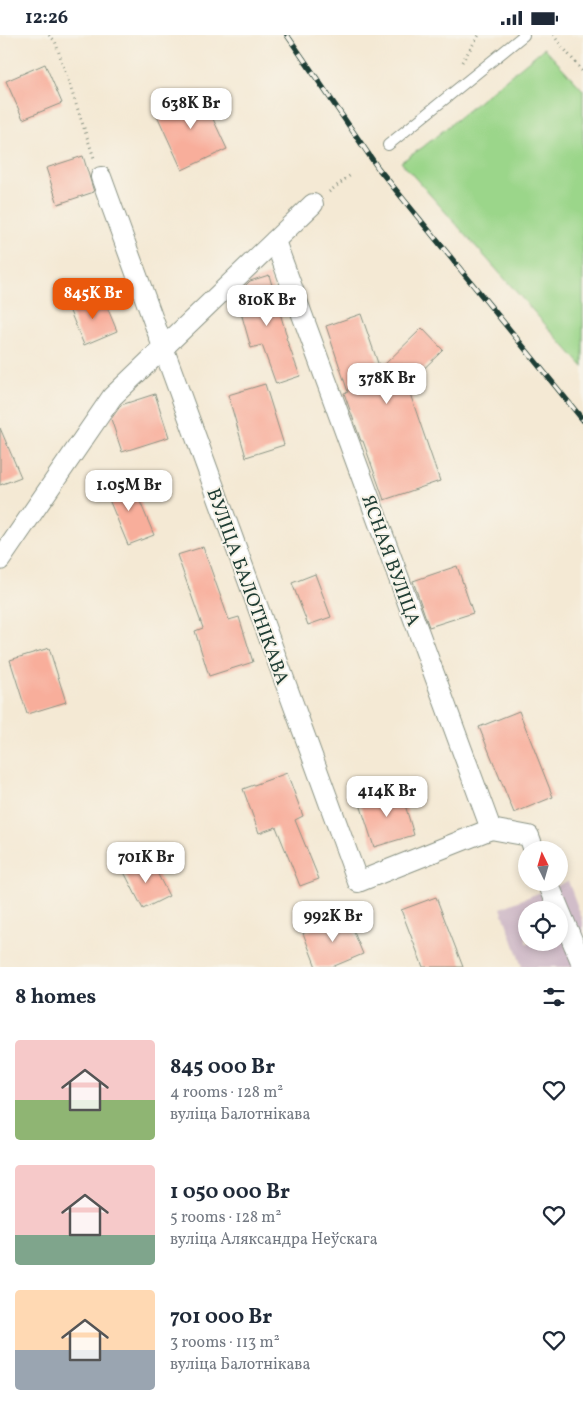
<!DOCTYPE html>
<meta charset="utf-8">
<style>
:root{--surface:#fff;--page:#f2f2f3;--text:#1f2937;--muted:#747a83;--accent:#ea580c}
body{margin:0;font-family:Vollkorn,serif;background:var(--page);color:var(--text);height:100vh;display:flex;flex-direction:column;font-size:19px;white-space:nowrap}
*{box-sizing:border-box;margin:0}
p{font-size:16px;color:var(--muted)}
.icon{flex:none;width:28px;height:28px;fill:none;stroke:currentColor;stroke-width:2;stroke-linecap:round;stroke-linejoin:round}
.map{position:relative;height:932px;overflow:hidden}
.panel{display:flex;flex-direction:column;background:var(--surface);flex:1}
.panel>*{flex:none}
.needle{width:32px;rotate:355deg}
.fabs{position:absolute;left:518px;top:806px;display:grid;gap:10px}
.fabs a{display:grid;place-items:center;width:50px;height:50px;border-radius:50%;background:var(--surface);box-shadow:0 2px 8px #0003;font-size:25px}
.price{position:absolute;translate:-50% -42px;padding:0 11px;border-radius:10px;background:#fff;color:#222;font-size:16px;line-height:32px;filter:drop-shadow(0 1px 2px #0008)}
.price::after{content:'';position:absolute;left:50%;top:30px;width:15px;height:11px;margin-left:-8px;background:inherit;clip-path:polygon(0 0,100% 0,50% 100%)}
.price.on{background:var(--accent);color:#fff}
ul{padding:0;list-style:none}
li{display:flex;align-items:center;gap:15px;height:125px;padding:0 15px}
li span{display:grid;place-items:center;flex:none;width:140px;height:100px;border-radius:5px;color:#555}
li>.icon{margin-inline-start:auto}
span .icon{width:60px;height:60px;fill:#fffc;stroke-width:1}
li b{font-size:21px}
h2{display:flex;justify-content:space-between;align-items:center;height:60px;padding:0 15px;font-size:21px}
.status{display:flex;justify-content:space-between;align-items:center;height:35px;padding:0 25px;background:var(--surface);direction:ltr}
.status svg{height:14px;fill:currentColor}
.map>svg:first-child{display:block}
.industrial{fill:#d1bdc9;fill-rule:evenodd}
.green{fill:#9bd68a;stroke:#5d8a5f}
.building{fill:#f8ae9b}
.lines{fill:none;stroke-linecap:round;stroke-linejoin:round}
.lane-casing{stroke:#8a9384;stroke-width:12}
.street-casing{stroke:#8a9384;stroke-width:22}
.path{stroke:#8a9384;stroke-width:3;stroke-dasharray:1 4;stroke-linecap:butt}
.lane{stroke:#fff;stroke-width:10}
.street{stroke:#fff;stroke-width:20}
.rail-casing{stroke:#1f3d34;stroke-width:5.5}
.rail{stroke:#f7f3e8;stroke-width:4;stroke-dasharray:11;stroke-linecap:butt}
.labels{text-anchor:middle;stroke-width:4;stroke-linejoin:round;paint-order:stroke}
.street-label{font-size:19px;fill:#1f3d34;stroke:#f7f3e8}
</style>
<div class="status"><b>12:26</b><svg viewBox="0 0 49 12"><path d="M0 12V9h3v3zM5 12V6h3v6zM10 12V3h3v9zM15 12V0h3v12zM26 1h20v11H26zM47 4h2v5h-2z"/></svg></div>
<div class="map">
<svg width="583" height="932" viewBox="0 0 583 932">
<rect width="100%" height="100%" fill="#f7f3e8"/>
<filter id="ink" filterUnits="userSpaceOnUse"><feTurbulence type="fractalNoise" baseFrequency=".02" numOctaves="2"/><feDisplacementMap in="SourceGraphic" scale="10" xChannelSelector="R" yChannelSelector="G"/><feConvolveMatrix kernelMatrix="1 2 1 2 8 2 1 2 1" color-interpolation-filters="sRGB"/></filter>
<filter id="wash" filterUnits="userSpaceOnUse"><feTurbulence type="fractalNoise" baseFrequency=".0096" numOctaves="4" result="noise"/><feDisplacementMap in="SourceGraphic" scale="20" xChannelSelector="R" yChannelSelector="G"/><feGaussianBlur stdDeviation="1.12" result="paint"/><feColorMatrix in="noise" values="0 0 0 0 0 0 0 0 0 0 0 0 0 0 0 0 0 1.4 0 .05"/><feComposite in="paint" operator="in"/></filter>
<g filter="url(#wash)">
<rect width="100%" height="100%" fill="#f4e9d4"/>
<path class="industrial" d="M 568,846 L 583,886 L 583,932 L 522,932 L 501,873 ZM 526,875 L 559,875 L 559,908 L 526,908 Z"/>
<polygon class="green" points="544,13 583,55 583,332 401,127 423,112"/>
<g id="blocks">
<g class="building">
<polygon points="45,29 62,68 23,84 6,46"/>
<polygon points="200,56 227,114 182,135 155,76"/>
<polygon points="83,121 94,157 58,169 46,133"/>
<polygon points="269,240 287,302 286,303 300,341 276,349 262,310 251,313 236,260 250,246"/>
<polygon points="102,260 117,296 84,310 69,274"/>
<polygon points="361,279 380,334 422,293 443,315 407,350 440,446 384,465 363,406 361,406 344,358 348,357 326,291"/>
<polygon points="265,349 284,410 246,422 228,360"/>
<polygon points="155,359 169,402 122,417 111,384 121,370"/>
<polygon points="0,393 21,442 0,450"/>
<polygon points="131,445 154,500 128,510 105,455"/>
<polygon points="203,512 229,585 239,582 253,627 209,641 195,596 203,593 177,520"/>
<polygon points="457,531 473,578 429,592 413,546"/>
<polygon points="315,539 331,582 308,590 292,548"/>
<polygon points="49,613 66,667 27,679 10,625"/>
<polygon points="519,676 553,762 514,778 479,692"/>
<polygon points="287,738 303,781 295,785 319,844 300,851 276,792 259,798 243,754"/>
<polygon points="400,753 414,800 374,812 359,766"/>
<polygon points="150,824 169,861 143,874 124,837"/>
<polygon points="436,862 463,932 423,932 401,875"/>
<polygon points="347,880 363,919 332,932 316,932 303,898"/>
</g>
</g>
</g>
<g filter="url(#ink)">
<use href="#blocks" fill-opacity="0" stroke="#8a9384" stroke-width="1"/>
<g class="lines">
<g class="lane-casing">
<polyline id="lane" points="388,110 524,0"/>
</g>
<g class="street-casing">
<g id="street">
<polyline points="101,142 358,847 491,794"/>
<polyline points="275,206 491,794 529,801 534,815"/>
<polyline points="0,525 112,362 313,169"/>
<polyline points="548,848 583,931"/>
</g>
</g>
<g class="path">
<polyline points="49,0 55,6 94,123"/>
<polyline points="553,0 583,37"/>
<polyline points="462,27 479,0"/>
<polyline points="329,157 352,139"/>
</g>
<use href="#lane" class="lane"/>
<use href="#street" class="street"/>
<g class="rail-casing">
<polyline id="rail" points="287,0 378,133 583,385"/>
</g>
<use href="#rail" class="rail"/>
</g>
</g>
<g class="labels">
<g class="street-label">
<text transform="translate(392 525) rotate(70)" y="7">ЯСНАЯ ВУЛІЦА</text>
<text transform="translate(249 551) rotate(70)" y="7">ВУЛІЦА БАЛОТНІКАВА</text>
</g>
</g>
</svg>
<div class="fabs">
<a><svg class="needle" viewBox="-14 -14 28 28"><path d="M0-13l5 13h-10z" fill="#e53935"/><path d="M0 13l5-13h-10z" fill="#747a83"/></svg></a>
<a><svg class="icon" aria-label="locate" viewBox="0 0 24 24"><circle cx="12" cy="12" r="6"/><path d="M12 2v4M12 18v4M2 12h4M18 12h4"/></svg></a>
</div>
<b class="price" style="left:191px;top:95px">638K Br</b>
<b class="price on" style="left:93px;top:285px">845K Br</b>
<b class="price" style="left:267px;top:292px">810K Br</b>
<b class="price" style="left:387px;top:370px">378K Br</b>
<b class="price" style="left:129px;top:477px">1.05M Br</b>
<b class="price" style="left:387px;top:783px">414K Br</b>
<b class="price" style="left:146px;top:849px">701K Br</b>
<b class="price" style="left:333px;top:908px">992K Br</b>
</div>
<section class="panel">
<h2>8 homes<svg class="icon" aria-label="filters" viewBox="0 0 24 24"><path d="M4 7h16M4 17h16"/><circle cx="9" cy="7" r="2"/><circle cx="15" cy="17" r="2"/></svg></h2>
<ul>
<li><span style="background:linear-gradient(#f6c9c9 60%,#8fb573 0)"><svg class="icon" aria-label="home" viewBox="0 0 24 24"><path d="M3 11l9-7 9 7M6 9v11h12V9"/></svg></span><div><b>845 000 Br</b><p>4 rooms · 128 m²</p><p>вуліца Балотнікава</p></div><svg class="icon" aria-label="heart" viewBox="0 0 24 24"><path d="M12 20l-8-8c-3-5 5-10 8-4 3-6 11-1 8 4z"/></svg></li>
<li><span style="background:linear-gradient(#f6c9c9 70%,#7fa58c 0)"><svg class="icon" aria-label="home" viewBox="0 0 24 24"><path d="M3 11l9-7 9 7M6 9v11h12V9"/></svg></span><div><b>1 050 000 Br</b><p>5 rooms · 128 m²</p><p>вуліца Аляксандра Неўскага</p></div><svg class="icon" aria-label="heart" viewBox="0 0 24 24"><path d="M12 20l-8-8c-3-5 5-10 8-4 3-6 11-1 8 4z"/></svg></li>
<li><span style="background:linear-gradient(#ffd9b3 60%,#9aa5b1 0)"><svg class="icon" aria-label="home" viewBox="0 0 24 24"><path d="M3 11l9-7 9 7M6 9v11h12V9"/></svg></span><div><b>701 000 Br</b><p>3 rooms · 113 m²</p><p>вуліца Балотнікава</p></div><svg class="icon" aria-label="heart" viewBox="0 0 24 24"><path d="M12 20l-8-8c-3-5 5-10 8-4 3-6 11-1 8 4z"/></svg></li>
</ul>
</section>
